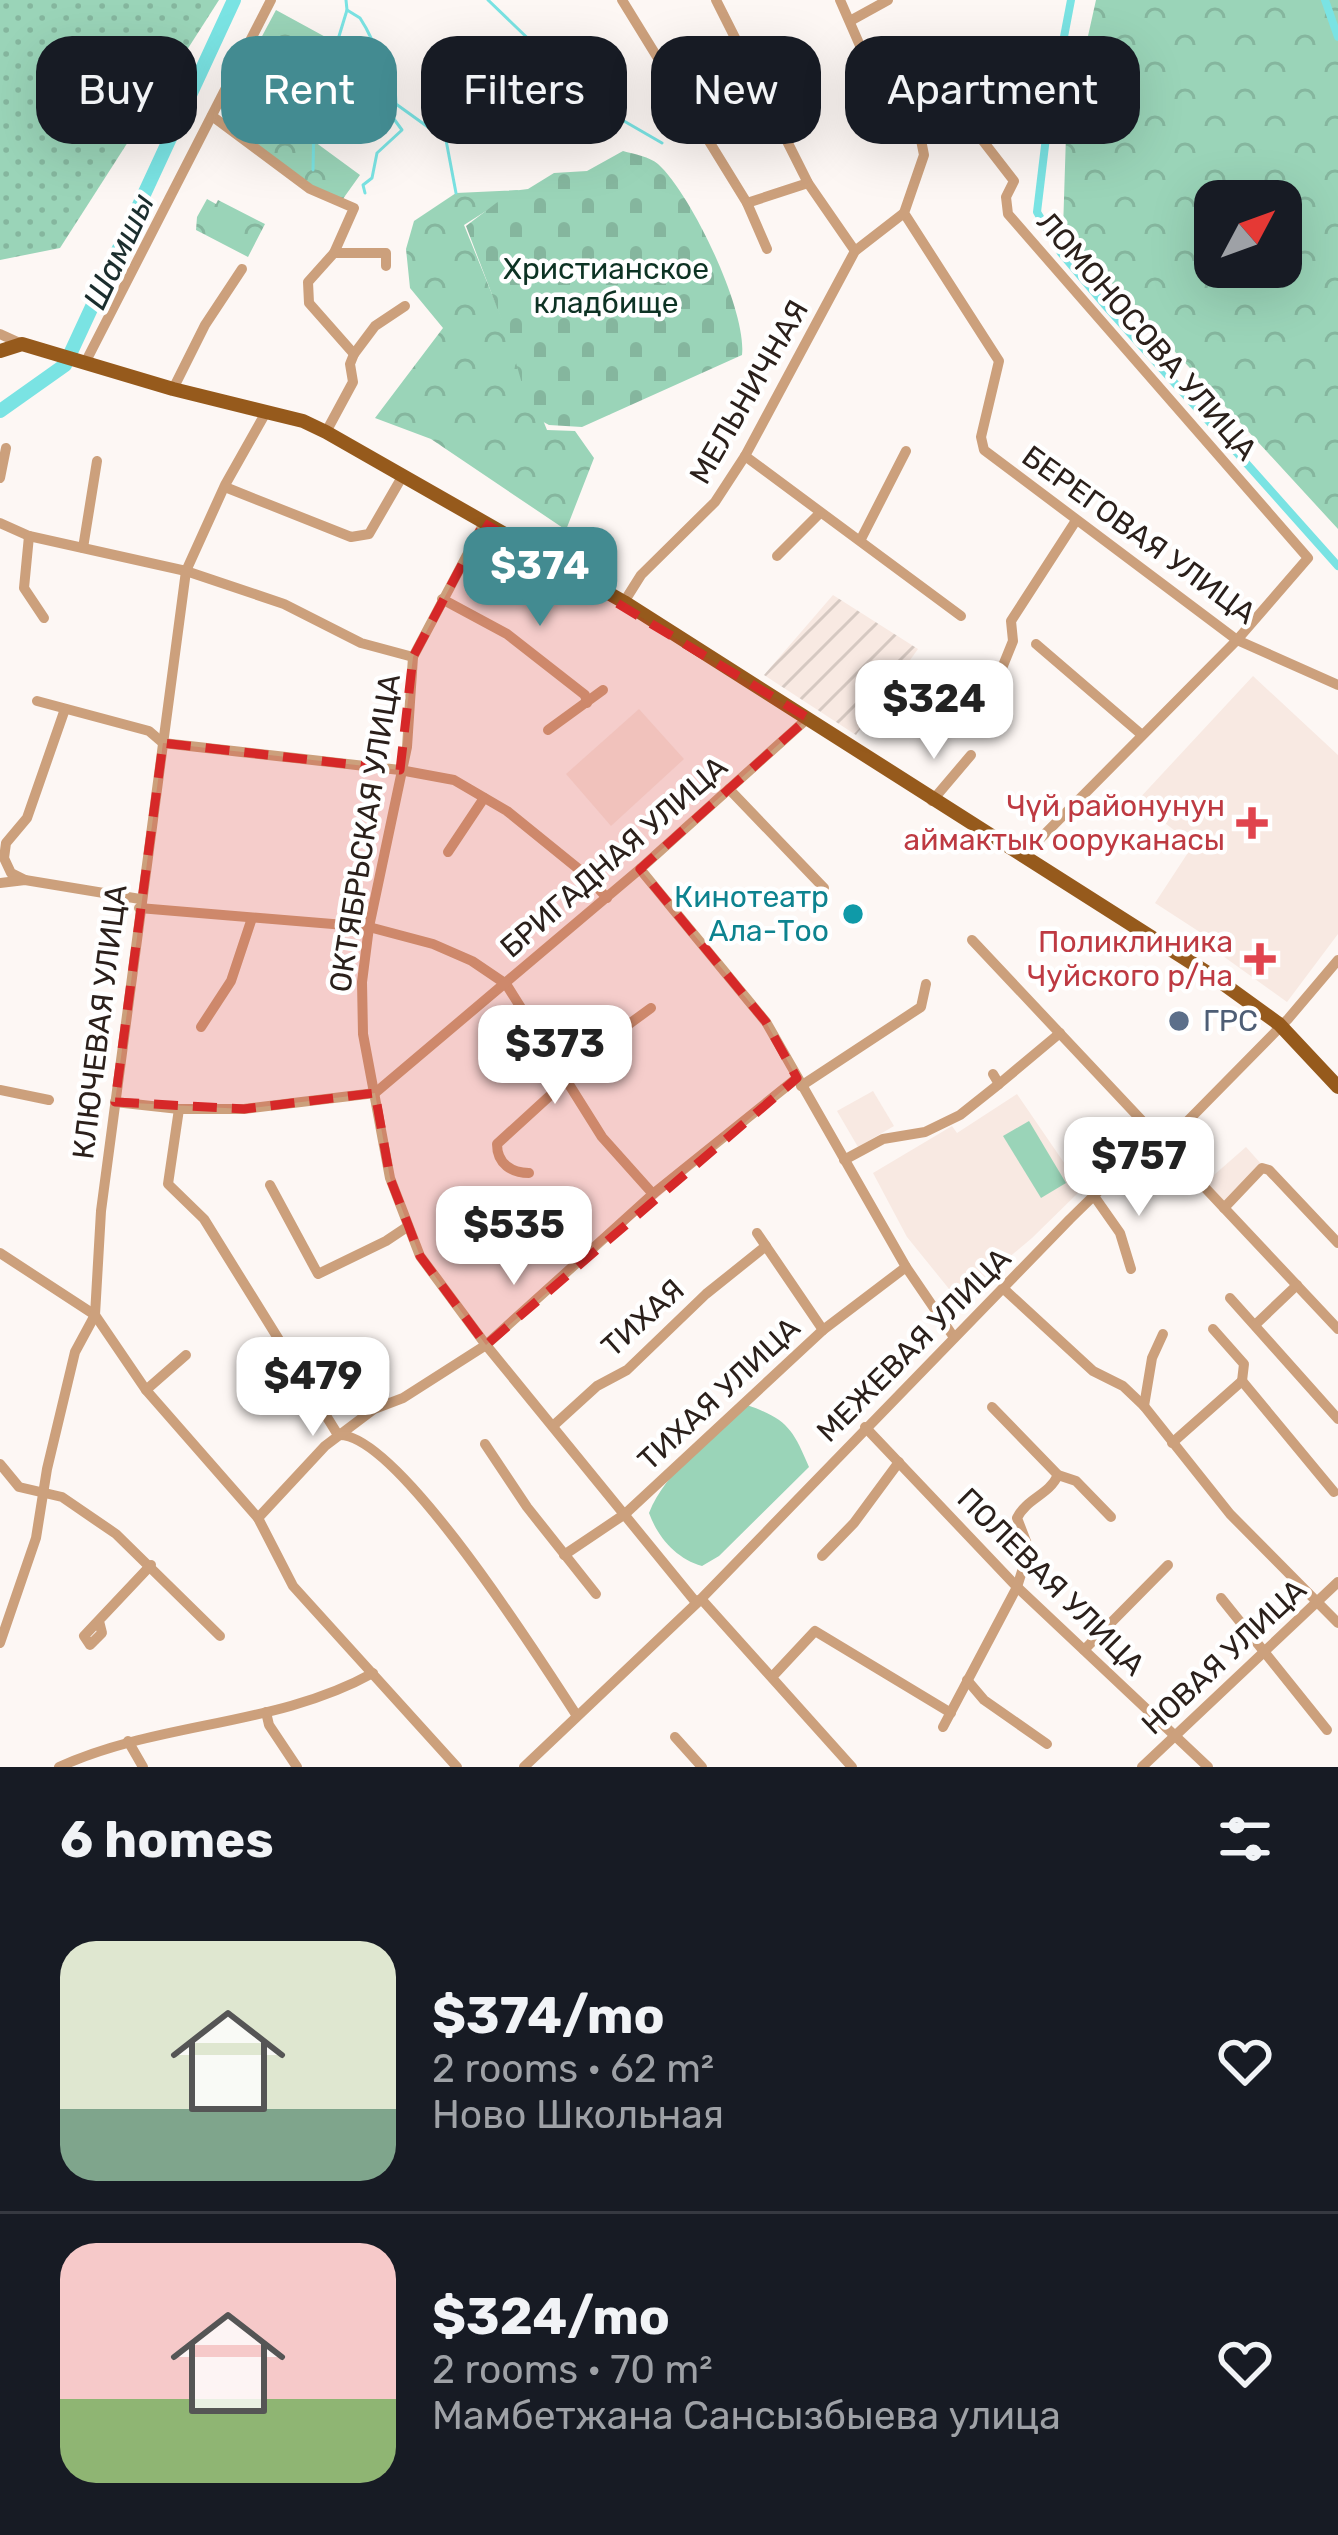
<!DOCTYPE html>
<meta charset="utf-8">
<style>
:root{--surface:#171b24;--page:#242831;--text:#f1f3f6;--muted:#9ea1a6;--line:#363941;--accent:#438b91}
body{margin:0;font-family:Rubik,sans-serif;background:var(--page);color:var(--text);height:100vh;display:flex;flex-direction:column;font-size:45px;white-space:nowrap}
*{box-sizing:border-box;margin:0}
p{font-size:39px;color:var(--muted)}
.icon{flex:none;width:66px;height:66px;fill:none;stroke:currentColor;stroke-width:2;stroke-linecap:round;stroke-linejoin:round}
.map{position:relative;height:1767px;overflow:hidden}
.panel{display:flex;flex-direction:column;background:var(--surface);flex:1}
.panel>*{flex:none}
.guide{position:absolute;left:36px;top:36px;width:1266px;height:108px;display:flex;gap:24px}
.needle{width:78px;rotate:49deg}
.controls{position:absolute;left:1194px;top:180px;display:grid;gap:24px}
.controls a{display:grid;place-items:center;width:108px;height:108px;border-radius:24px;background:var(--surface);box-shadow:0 12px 48px #0002;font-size:60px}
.price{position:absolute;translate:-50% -102px;padding:0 27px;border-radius:24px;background:#fff;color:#222;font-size:39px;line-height:78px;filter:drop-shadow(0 3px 6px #0008)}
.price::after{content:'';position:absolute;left:50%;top:72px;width:36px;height:27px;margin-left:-18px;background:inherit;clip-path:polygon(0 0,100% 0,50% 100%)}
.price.current{background:var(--accent);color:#fff}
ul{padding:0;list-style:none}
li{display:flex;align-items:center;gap:36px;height:300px;padding:0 60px}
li+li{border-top:3px solid var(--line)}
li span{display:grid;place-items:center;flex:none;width:336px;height:240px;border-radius:36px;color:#555}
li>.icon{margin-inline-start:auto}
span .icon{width:144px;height:144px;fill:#fffc;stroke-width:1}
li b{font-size:51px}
h2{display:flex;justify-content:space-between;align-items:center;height:144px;padding:0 60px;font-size:51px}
.chip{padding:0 42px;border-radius:36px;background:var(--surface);box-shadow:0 12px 48px #0002;font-size:42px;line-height:108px}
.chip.current{background:var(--accent);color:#fff}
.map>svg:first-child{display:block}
.built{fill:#f8e9e2}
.industrial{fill:url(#industrial-furrows)}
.grass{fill:url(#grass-dots)}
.forest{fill:url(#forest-crowns);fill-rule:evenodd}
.cemetery{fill:url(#cemetery-stones)}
.garden{fill:#9ad4b8}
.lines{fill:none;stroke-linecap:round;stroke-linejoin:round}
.stream{stroke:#7ae3e3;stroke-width:3}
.canal{stroke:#7ae3e3;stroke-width:8}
.river{stroke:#7ae3e3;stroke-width:14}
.minor{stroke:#cca07c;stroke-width:10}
.major{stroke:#965a1c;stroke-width:14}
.marked{fill:#d62828;fill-opacity:0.2;stroke:#d62828;stroke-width:9;stroke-dasharray:24 15;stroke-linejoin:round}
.health-dot{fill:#e0444e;stroke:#fff;stroke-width:4.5}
.culture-dot{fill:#0f9aa8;stroke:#fff;stroke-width:4.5}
.service-dot{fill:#5c6f8a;stroke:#fff;stroke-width:4.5}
.labels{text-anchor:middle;stroke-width:9;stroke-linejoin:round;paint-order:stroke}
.park-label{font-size:30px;fill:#0d3324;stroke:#fff}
.street-label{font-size:30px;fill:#2b201b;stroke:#fff}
.health-label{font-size:30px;fill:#be3a42;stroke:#fff;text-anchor:end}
.culture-label{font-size:30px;fill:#0d838f;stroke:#fff;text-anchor:end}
.service-label{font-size:30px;fill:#4e5e75;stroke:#fff;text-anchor:start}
.water-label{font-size:33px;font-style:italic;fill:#1b2e2e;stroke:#fff}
</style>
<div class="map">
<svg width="1338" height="1767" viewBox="0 0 1338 1767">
<defs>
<pattern id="industrial-furrows" width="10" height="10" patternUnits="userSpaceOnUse" patternTransform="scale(3)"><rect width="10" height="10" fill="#f8e9e2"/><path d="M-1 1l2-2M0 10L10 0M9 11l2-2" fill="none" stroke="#d5c8c1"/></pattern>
<pattern id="grass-dots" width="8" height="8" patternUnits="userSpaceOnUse" patternTransform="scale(3)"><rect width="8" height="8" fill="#9ad4b8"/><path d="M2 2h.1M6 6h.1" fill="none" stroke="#85b69e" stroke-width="1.8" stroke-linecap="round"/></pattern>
<pattern id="forest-crowns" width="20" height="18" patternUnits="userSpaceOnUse" patternTransform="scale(3)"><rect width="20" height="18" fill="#9ad4b8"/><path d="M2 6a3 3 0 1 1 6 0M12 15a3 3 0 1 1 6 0" fill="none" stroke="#85b69e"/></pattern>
<pattern id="cemetery-stones" width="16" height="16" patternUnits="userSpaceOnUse" patternTransform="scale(3)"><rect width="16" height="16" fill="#9ad4b8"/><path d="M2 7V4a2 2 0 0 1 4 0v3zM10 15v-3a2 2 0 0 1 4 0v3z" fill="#85b69e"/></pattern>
</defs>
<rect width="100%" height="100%" fill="#fdf7f4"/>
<g class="built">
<polygon points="1253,676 1338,755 1338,934 1287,1002 1209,946 1212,940 1155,903 1193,845 1137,801"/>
<polygon points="639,709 684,759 611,826 566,774"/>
<polygon points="873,1091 894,1126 858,1147 837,1111"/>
<polygon points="1017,1094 1082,1189 1032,1238 958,1300 907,1237 873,1173 952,1126 957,1133"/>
<polygon points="1246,1147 1262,1165 1226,1203 1206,1182"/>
</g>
<polygon class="industrial" points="833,595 918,649 856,735 764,675"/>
<polygon class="grass" points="0,0 219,0 60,248 0,260"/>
<g class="forest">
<path d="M 1096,0 L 1338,0 L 1338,529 L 1063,230 L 1066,135 ZM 1215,201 L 1281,201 L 1281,267 L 1215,267 Z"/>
<polygon points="276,10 331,40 315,142 360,175 340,203 310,188 243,135 229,98"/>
<polygon points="519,190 464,225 547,430 575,431 594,458 566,530 431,439 375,418 443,328 410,288 406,249 414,221 456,193"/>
<polygon points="207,199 216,204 218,200 265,224 248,257 196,230 197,217"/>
</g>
<path class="cemetery" d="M 623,151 C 634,154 650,157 658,164 C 692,195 747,311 742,355 L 582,427 L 549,425 L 538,419 L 523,387 L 510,342 L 466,226 L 512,191 L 528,189 L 554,173 L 587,171 Z"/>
<g class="garden">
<polygon points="1029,1121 1066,1183 1041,1198 1003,1136"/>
<path d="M 747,1405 C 787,1419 793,1429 809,1467 L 719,1556 L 702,1566 C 677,1559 658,1538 649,1513 C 666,1470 714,1436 747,1405 Z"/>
</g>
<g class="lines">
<g class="stream">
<polyline points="488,0 598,106 662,143"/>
<polyline points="347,10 360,18 366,28 395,86 396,104 446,140 456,193"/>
<polyline points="313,170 314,118 347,10 346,0"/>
<polyline points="365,193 363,185 372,178 377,153 402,130 391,115 388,100 392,96"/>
</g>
<g class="canal">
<polyline points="1071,0 1048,121 1037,212 1061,253 1104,304 1338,566"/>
<polyline points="1325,0 1338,37"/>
</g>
<polyline class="river" points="0,411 65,365 234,0"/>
<g class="minor">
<polyline points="622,0 747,203 767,249"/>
<polyline points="716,0 808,183 855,251"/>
<polyline points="840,0 868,64 921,140 924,155 904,213 999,361 981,437 984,450 1237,640 1338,685"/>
<polyline points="850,21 888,0"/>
<polyline points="897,104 972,45 1016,113 989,132 983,141 1014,181 1006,197 1008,214 1308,558 1237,640 1022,857"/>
<polyline points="212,116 310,189 354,208 334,253"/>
<polyline points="747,203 808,183"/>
<polyline points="0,334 22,344"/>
<polyline points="354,354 375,326 405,306"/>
<polyline points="85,363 271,0"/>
<polyline points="173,389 205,325 242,269"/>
<polyline points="326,432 353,382 350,364 354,354 309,303 308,282 334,253 386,253 386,266"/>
<polyline points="745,456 961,616"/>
<polyline points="0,478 6,448"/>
<polyline points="225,487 351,537 369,534 402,477"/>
<polyline points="0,523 29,536 186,571 284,604 361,643 413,657"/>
<polyline points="484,523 413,657 407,747 369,927 362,982 363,1034 390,1178 420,1256 486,1345 694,1600 703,1601 852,1767"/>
<polyline points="29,536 24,588 44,618"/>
<polyline points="861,539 906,451"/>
<polyline points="83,548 97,461"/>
<polyline points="777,556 820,513"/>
<polyline points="442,599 507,634 585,695 587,703"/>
<polyline points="624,602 641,575 715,502 745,456 855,251 904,213"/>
<polyline points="1036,644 1142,735"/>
<polyline points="1007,680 1000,673 1013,641 1011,621 1075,522"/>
<polyline points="37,701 149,731 163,743 400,770 454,780 507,811 586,875 607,898"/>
<polyline points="548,730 603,690"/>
<polyline points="729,789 824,888"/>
<polyline points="932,801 971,755"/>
<polyline points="448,852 484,798"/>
<polyline points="640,869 766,1022 906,1267 953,1336"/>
<polyline points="25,880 11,873 4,858 6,843 27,818 65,709"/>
<polyline points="0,883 25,880 140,899"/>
<polyline points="139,908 369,927 433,944 472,961 506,984 602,1137 653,1194"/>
<polyline points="972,940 1338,1329"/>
<polyline points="201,1027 231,981 252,918"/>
<polyline points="562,1073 651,1008"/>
<polyline points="993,1074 999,1084 1060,1033"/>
<polyline points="801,1086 921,1007 926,984"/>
<polyline points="0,1090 49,1100"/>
<polyline points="115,1102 179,1109 244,1109 375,1093 640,869 808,718"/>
<path d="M 179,1109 L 168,1184 L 204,1219 L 338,1435 C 397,1431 543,1664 577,1716"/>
<polyline points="844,1160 883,1139 925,1132 960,1115 999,1084"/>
<path d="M 529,1173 C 512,1173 497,1164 497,1144 L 566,1081"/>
<polyline points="270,1185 318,1274 386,1241 407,1227"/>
<polyline points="1094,1196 1120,1233 1131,1269"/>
<polyline points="1224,1208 1262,1168 1269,1170 1338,1243"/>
<polyline points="757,1233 823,1330"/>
<polyline points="0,1253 95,1315 146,1390 258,1518 293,1586 457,1767"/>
<polyline points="1005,1290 1093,1371 1123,1386 1144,1406 1230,1514 1338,1623"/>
<polyline points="1230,1298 1338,1419"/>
<polyline points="1255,1325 1297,1285"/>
<polyline points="1213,1329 1244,1364 1242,1381"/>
<polyline points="306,1382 366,1351"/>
<polyline points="146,1390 186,1355"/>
<polyline points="1144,1406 1152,1358 1163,1334"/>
<polyline points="992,1407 1058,1475 1076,1481 1111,1517"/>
<polyline points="553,1426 597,1386 627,1370 706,1294 766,1246"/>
<polyline points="865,1427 1017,1587 1208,1767"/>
<polyline points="1172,1443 1242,1381 1334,1492"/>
<polyline points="485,1444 527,1507 596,1594"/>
<polyline points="0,1464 19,1487 62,1497 116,1534 220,1636"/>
<polyline points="258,1518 325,1446 374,1409 403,1398 486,1345 653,1194 797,1078"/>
<polyline points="564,1555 625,1514 823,1330 906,1267"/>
<polyline points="822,1556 854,1523 899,1462"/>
<polyline points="1221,1598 1327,1730"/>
<polyline points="99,1621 102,1633 90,1645 84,1636 151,1565"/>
<polyline points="0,1643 36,1538 47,1469 75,1352 95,1315 101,1211 186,571 225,485 265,414"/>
<polyline points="1084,1650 1168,1565"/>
<polyline points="772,1677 815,1631 951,1713"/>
<polyline points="967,1680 984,1700 1047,1744"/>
<polyline points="266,1712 269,1725 297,1767"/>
<path d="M 943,1727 L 1017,1587 L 1029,1549 L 1017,1518 C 1027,1498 1049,1495 1058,1475"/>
<polyline points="675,1737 702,1767"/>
<polyline points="128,1741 143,1767"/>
<path d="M 59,1767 C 160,1721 276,1727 373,1673"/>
<polyline points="524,1767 699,1601 1070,1219 1114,1176 1165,1144 1288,1019 1338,960"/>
<polyline points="1142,1767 1338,1582"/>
</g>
<polyline class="major" points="0,351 22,344 173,389 303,421 326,432 624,602 1214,977 1279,1024 1338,1087"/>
</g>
<path class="marked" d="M 484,523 L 808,718 L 640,869 L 766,1022 L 797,1078 L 486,1345 L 420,1256 L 390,1178 L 375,1093 L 244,1109 L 115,1102 L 163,743 L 400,770 L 413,657 Z"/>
<g class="health-dot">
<path d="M1246 805h12v12h12v12h-12v12h-12v-12h-12v-12h12z"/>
<path d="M1254 941h12v12h12v12h-12v12h-12v-12h-12v-12h12z"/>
</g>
<circle class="culture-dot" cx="853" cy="914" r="12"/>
<circle class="service-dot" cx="1179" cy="1021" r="12"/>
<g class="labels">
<g class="park-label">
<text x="606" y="279">Христианское<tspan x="606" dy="34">кладбище</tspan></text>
</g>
<g class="street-label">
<text transform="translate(1147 336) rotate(49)" y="10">ЛОМОНОСОВА УЛИЦА</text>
<text transform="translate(749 392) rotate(-60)" y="10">МЕЛЬНИЧНАЯ</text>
<text transform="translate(1139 535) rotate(36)" y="10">БЕРЕГОВАЯ УЛИЦА</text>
<text transform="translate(365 833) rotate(-81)" y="10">ОКТЯБРЬСКАЯ УЛИЦА</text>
<text transform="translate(614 857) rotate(-41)" y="10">БРИГАДНАЯ УЛИЦА</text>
<text transform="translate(100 1022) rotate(-83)" y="10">КЛЮЧЕВАЯ УЛИЦА</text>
<text transform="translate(643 1318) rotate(-42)" y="10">ТИХАЯ</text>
<text transform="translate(914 1345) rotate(-45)" y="10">МЕЖЕВАЯ УЛИЦА</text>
<text transform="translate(719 1394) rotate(-43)" y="10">ТИХАЯ УЛИЦА</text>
<text transform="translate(1051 1582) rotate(45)" y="10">ПОЛЕВАЯ УЛИЦА</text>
<text transform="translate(1224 1657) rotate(-43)" y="10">НОВАЯ УЛИЦА</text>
</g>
<g class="health-label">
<text x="1225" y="816">Чүй районунун<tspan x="1225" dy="34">аймактык ооруканасы</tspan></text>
<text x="1233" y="952">Поликлиника<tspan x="1233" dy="34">Чуйского р/на</tspan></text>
</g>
<g class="culture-label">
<text x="829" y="907">Кинотеатр<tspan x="829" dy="34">Ала-Тоо</tspan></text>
</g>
<g class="service-label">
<text x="1203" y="1031">ГРС</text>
</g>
<g class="water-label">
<text transform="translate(118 251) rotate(-65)" y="12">Шамшы</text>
</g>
</g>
</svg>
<div class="controls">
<a><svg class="needle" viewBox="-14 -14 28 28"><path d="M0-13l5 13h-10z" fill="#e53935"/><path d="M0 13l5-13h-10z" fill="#9ea1a6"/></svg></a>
</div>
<b class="price current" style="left:540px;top:629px">$374</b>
<b class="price" style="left:934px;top:762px">$324</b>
<b class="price" style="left:555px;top:1107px">$373</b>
<b class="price" style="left:1139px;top:1219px">$757</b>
<b class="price" style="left:514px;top:1288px">$535</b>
<b class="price" style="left:313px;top:1439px">$479</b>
<div class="guide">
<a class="chip">Buy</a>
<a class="chip current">Rent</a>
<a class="chip">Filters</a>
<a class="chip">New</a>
<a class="chip">Apartment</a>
</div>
</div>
<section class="panel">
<h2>6 homes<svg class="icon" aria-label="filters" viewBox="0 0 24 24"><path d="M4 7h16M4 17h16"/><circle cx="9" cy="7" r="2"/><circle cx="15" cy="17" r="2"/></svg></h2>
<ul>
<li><span style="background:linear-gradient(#dfe7d0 70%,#7fa58c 0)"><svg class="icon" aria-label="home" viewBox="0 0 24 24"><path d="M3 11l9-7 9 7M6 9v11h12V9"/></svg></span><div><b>$374/mo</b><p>2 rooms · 62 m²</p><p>Ново Школьная</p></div><svg class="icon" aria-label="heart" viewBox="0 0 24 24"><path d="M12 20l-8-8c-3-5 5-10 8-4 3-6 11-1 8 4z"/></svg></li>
<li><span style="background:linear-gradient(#f6c9c9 65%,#8fb573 0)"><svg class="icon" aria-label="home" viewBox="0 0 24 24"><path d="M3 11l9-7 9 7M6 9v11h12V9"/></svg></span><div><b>$324/mo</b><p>2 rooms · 70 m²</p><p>Мамбетжана Сансызбыева улица</p></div><svg class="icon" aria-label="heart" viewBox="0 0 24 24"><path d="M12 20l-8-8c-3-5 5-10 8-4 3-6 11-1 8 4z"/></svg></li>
</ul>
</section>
